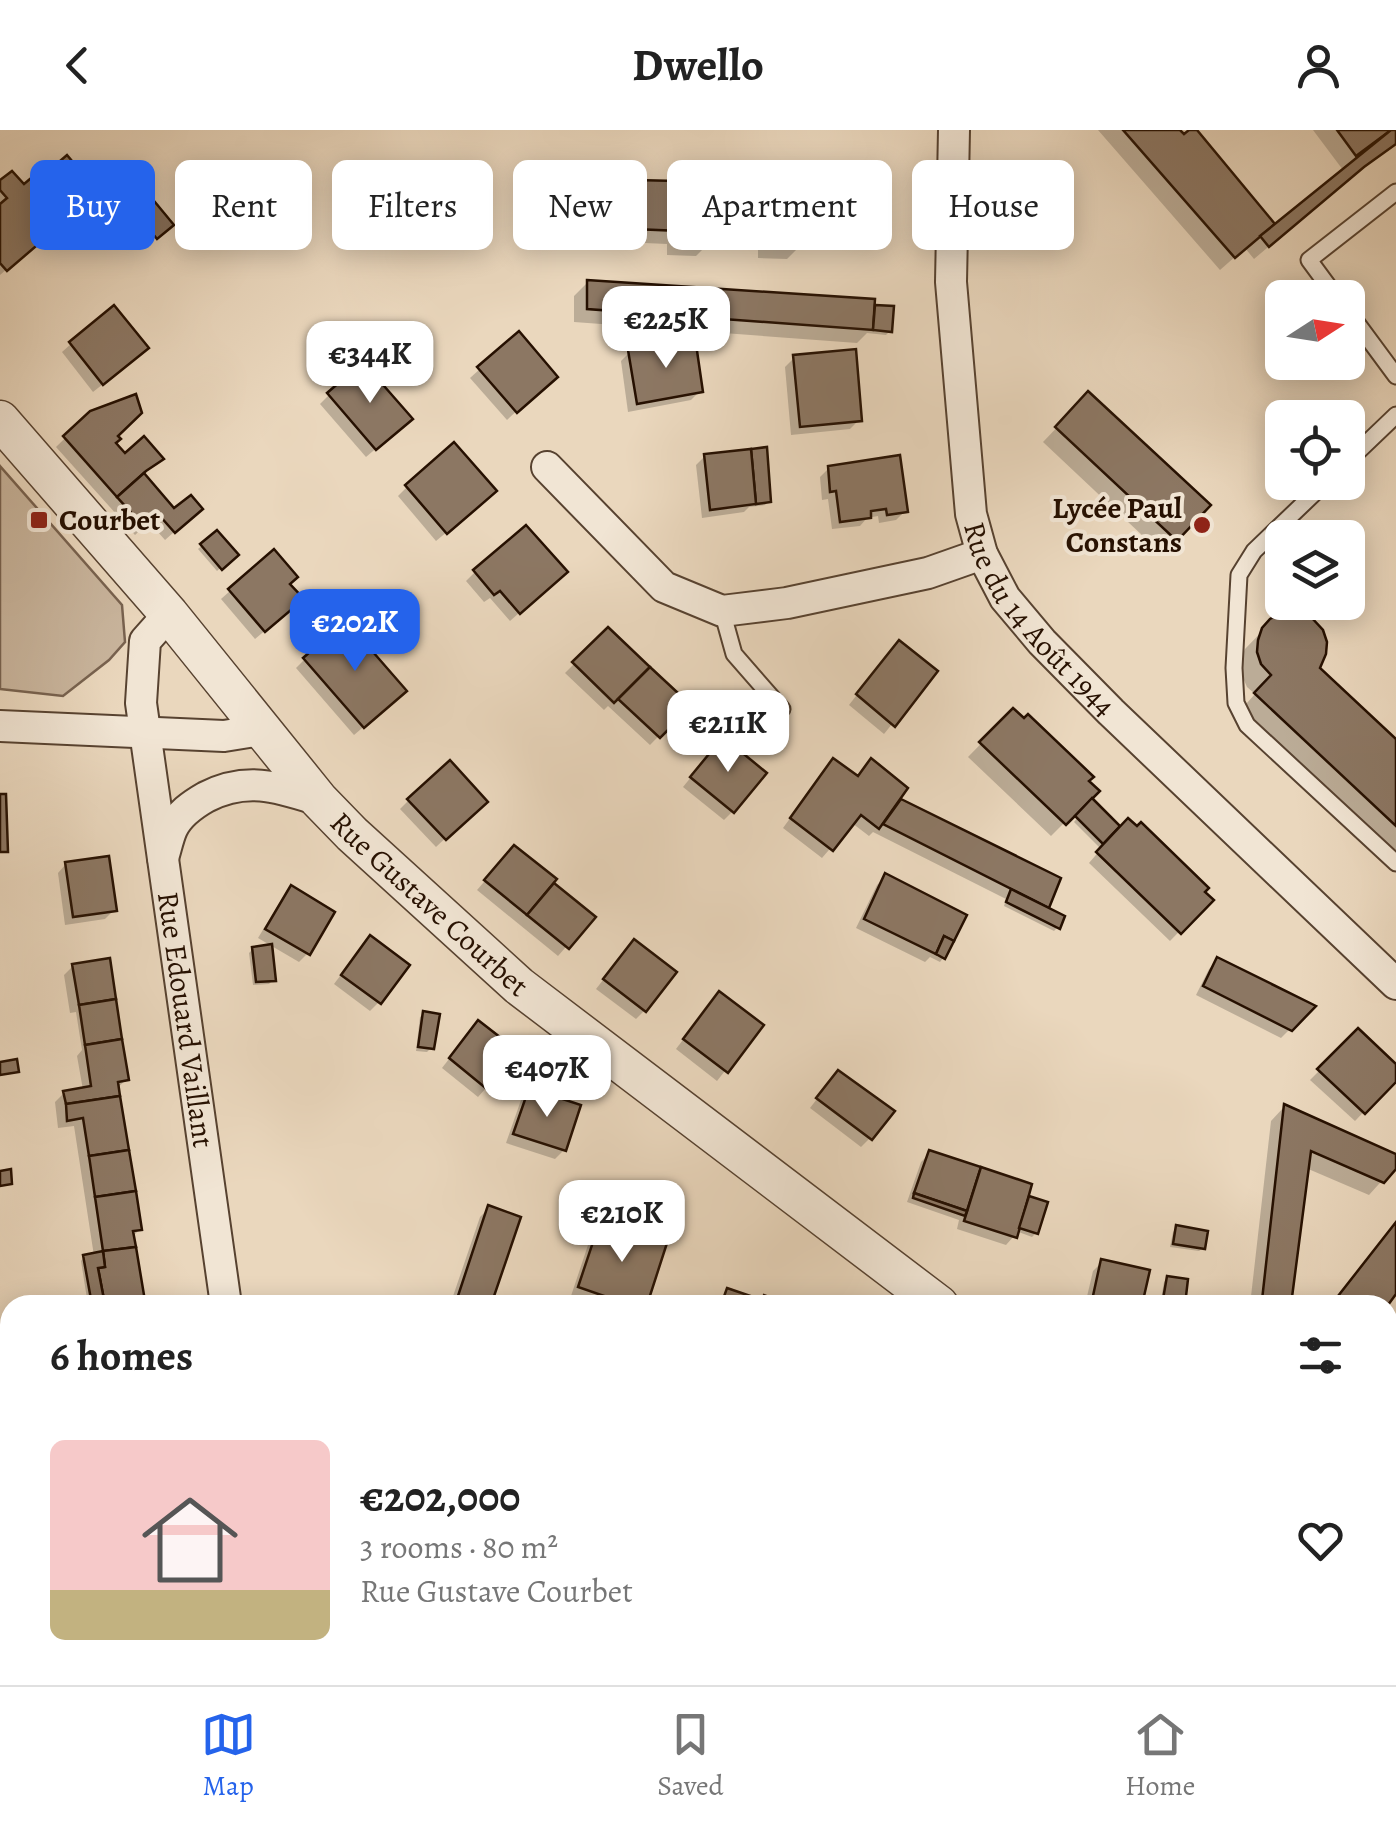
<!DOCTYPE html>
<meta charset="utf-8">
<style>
:root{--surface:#fff;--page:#f6f6f6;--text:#222;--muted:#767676;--line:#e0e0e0;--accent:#2563eb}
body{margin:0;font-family:Alegreya,serif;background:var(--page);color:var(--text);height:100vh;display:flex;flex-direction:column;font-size:38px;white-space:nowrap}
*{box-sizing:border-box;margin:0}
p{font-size:32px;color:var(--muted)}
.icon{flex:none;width:55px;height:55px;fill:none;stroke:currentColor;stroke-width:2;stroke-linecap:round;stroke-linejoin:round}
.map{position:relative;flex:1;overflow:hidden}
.drawer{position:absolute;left:0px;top:1165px;width:1398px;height:390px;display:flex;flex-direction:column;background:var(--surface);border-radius:30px 30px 0 0;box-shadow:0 5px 25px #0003}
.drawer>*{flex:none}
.top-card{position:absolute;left:30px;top:30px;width:1338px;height:90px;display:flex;gap:20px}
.needle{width:65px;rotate:78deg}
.controls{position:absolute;left:1265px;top:150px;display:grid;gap:20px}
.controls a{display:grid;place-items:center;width:100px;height:100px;border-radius:15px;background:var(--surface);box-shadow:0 5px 25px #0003;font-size:50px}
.price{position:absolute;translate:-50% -85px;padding:0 22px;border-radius:20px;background:#fff;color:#222;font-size:32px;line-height:65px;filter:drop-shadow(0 2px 5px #0008)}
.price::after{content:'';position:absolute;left:50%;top:60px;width:30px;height:22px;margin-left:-15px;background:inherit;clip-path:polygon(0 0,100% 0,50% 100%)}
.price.current{background:var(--accent);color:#fff}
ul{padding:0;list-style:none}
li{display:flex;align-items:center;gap:30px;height:250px;padding:0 50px}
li+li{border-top:2px solid var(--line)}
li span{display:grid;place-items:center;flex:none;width:280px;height:200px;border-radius:15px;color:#555}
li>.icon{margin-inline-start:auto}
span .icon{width:120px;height:120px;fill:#fffc;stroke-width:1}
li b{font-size:42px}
h2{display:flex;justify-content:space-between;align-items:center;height:120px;padding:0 50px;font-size:42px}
.chip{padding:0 35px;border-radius:15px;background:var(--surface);box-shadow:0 5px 25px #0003;font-size:35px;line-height:90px}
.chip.current{background:var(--accent);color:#fff}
header{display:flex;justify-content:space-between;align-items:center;height:130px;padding:0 50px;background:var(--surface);font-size:45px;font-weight:600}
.tab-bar{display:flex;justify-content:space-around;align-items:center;height:140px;border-top:2px solid var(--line);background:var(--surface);font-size:28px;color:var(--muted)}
.tab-bar a{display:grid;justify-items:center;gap:5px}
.tab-bar .current{color:var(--accent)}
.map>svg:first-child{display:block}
.green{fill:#c9b59d;stroke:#78624f;stroke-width:2.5}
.shadow{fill:#0003}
.building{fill:#8c7763;stroke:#261001;stroke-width:2.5}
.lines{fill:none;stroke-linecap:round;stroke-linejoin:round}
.service-casing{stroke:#574230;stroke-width:19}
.minor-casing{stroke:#574230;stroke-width:34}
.tertiary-casing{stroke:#574230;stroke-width:41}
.service{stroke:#f1e5d4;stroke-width:15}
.minor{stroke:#f1e5d4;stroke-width:30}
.tertiary{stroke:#f1e5d4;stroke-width:38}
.poi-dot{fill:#8f2418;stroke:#f1e5d4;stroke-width:4}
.labels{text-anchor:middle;stroke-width:8;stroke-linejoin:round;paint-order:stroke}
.poi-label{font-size:30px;font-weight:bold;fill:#261001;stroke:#f1e5d4;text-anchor:end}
.street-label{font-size:30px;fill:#261001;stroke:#f1e5d4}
</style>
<header><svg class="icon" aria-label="back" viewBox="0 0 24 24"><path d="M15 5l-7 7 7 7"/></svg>Dwello<svg class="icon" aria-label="person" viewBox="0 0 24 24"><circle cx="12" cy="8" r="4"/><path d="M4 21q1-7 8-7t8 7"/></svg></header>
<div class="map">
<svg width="1396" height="1555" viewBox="0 0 1396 1555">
<rect width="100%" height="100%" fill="#ead7bd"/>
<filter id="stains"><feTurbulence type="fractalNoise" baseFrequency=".002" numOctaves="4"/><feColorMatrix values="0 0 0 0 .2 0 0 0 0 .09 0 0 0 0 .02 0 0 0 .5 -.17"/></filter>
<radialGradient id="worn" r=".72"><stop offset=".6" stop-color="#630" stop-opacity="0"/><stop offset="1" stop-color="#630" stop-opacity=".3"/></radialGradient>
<polygon class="green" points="0,336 122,475 125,512 109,530 63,566 0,559"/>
<g class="shadow">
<polygon points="1098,0 1177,0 1183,7 1194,0 1274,97 1343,40 1313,0 1389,0 1391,3 1396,0 1396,15 1347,50 1254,129 1245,118 1220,140"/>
<polygon points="0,53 23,58 71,75 61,93 0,145"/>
<polygon points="636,53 846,105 832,119 799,117 787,129 758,128 758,116 707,115 696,126 667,125 667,114 622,112 622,67"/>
<polygon points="149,69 170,95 152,110 131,84"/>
<polygon points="588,152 871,182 876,177 890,201 886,205 867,203 857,213 574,192 574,166"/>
<polygon points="519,204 554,246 507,290 470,248"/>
<polygon points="71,214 137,227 93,262 62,222"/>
<polygon points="630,222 700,261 691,270 628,282 621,231"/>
<polygon points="794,228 859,290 850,299 791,305 785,237"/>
<polygon points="1089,264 1207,375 1161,423 1043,312"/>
<polygon points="329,265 400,298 366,327 320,274"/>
<polygon points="91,283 115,306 113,313 125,326 161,329 142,345 174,381 191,387 165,410 149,392 135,405 56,317"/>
<polygon points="705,326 769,371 765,375 749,377 744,382 702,388 696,335"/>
<polygon points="829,338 905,381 896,390 879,393 878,386 867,388 860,396 832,399 828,369 822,370 820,347"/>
<polygon points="407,357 485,370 436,411 398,366"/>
<polygon points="217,403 235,424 217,441 198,419"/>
<polygon points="274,422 288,455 292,478 255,509 221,469"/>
<polygon points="475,442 555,451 510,491 490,468 484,472 466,451"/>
<polygon points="1272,491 1317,539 1396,613 1396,730 1238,583 1255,564 1247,557 1240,541 1240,530 1245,519"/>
<polygon points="608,500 688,576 650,615 608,576 604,580 565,543"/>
<polygon points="890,522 934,542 884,604 849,575"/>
<polygon points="305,529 395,570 354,605 296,538"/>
<polygon points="1013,581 1086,651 1088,669 1120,699 1210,770 1170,811 1089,733 1101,719 1074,692 1090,673 1087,670 1051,706 968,627"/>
<polygon points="714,619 733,681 724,690 683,657"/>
<polygon points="825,640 897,670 1058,750 1046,779 1058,797 1054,801 1004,776 1006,769 873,702 869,706 852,693 822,728 783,698"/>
<polygon points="409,670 484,672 436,717 400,679"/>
<polygon points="506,727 550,753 592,787 558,826 477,760"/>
<polygon points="66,734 114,780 105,789 65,795 58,743"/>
<polygon points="886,746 943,828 940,832 930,827 925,832 856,798 877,755"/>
<polygon points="292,758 308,823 299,832 258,808 283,767"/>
<polygon points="362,817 379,872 370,881 334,854"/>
<polygon points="253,819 273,850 269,854 253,855 249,823"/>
<polygon points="625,822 645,880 636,889 596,859"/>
<polygon points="1218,830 1312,877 1281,908 1196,865 1209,839"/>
<polygon points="73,836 127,949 117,958 139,1100 132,1107 142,1170 137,1175 88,1175 81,1131 84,1127 94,1126 74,996 58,998 55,972 64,963 83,960 77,926 82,920 76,882 70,883 64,845"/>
<polygon points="711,873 760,896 717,951 676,919"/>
<polygon points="424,884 431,918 427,922 416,921 420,887"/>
<polygon points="470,902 486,958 478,967 442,938"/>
<polygon points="1358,902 1396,938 1396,948 1355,991 1310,950"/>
<polygon points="830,952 870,1008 861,1017 810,978"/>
<polygon points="529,961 564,1020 555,1029 506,1013 521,970"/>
<polygon points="1284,977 1396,1027 1396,1035 1369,1065 1306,1038 1289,1173 1250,1175 1271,991"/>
<polygon points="930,1023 1029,1056 1023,1074 1029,1069 1036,1103 1032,1107 1016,1101 1014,1106 1006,1115 957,1099 959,1090 907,1072 921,1032"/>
<polygon points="489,1078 489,1175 450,1175 480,1087"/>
<polygon points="601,1094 644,1175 597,1175 571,1166 592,1103"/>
<polygon points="1177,1098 1203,1118 1199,1121 1170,1117 1173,1102"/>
<polygon points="1102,1132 1140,1175 1085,1175 1093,1141"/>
<polygon points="1168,1148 1182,1175 1160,1175 1164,1152"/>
<polygon points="537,1168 555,1175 532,1175"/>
<polygon points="821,1170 837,1175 816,1175"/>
<polygon points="10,1343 10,1361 2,1350"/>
<polygon points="10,1505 10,1545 13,1545 0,1549 0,1507"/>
<polygon points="29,1545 54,1545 56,1555 32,1555"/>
<polygon points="456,1545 505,1545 506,1555 457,1555"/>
<polygon points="745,1545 848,1545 845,1555 784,1555"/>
</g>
<g class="building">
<polygon points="1123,0 1180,0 1184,4 1189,0 1197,0 1275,94 1235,128"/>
<polygon points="1337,0 1391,0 1356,26"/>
<polygon points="1391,0 1396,0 1396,14 1364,37 1269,117 1260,106"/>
<polygon points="67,25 93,56 73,74 78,80 7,141 0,133 0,74 7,68 0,60 0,50 12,41 24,54 42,39 46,43"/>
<polygon points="635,50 850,55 849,106 803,104 803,116 770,115 771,103 712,102 712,113 679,112 680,101 634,99"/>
<polygon points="150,66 174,95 157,109 133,79"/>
<polygon points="587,150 875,169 873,200 587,179"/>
<polygon points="114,175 149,218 103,255 69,212"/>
<polygon points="875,175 894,176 892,202 873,200"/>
<polygon points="519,201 558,247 517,283 477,237"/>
<polygon points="695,207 703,262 637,274 628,220"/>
<polygon points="856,219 862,291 800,297 793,225"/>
<polygon points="363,232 413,289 376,320 327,263"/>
<polygon points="1088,261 1211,375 1177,411 1055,297"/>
<polygon points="136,264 142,283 118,306 121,309 116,313 125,323 144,306 164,329 146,341 117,367 63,306 90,281"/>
<polygon points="454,312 497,361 447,404 405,355"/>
<polygon points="767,317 771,372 756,374 751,319"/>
<polygon points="751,319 756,374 710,380 704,324"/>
<polygon points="900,325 908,382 887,385 886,379 871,381 871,388 840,392 836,361 830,362 828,336"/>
<polygon points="144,343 174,378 191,365 203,379 175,403 159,385 145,398 117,367"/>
<polygon points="526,395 568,442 520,484 500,461 494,465 473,440"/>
<polygon points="217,400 239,425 222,440 200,414"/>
<polygon points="274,419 298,447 290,454 304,469 265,502 228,459"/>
<polygon points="1293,482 1311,487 1323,500 1327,512 1326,524 1320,538 1396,609 1396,696 1254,563 1271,545 1261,534 1257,522 1258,510 1262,498 1270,489 1281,483"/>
<polygon points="346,491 407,561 364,598 303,528"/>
<polygon points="608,497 650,537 614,573 572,532"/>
<polygon points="899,510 938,541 895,597 856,564"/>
<polygon points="650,537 692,576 660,608 618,569"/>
<polygon points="1013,578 1024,588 1028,584 1094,647 1089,651 1100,661 1066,695 979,612"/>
<polygon points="723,607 767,643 734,683 690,647"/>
<polygon points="833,628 858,646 871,628 908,658 879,699 861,685 833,721 790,688"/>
<polygon points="450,630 488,672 446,710 407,669"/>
<polygon points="0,664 6,664 8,722 0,722"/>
<polygon points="1092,668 1120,696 1103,714 1075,686"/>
<polygon points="901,669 1061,748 1049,778 883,694"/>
<polygon points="1128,688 1137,696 1141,692 1209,758 1205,762 1214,770 1181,804 1096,722"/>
<polygon points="514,715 557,749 527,785 484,750"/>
<polygon points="109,726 117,781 73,787 65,732"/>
<polygon points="885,743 967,785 954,811 944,806 936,824 864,789"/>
<polygon points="554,753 596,787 569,819 527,785"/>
<polygon points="291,755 335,782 310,825 265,799"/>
<polygon points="1011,759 1065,786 1060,799 1006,772"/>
<polygon points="370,805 410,835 381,874 341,845"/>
<polygon points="944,806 954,811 945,829 936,824"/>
<polygon points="634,809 677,842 646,882 603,849"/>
<polygon points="272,814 276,851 256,852 252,817"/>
<polygon points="1217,827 1316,876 1292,901 1203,856"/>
<polygon points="110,828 116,869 79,875 72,834"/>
<polygon points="719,861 764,895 728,943 683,909"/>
<polygon points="116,869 122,909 85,915 79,875"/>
<polygon points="423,881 440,884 434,919 418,917"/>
<polygon points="478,890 518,921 488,960 449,928"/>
<polygon points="1358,898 1396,934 1396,952 1365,984 1317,939"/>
<polygon points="122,909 129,950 118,952 120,966 66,974 63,961 91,956 85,915"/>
<polygon points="17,929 19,942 0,945 0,932"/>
<polygon points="838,940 895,981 872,1010 816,968"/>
<polygon points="529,958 581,975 566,1021 513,1004"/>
<polygon points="120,966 129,1020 89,1026 83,988 67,991 66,974"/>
<polygon points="1284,974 1396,1024 1396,1039 1384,1053 1311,1021 1291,1175 1262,1170"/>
<polygon points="129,1020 136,1061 95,1067 89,1026"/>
<polygon points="929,1020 981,1037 967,1081 914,1063"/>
<polygon points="981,1037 1032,1054 1017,1108 964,1091"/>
<polygon points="11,1039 12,1054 0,1056 0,1041"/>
<polygon points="136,1061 142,1100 133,1101 136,1117 103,1121 95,1067"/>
<polygon points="914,1063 967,1081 965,1086 913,1068"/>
<polygon points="1029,1066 1048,1072 1038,1104 1019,1098"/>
<polygon points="488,1075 521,1087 491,1175 455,1175"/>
<polygon points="600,1091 667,1113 647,1175 630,1175 578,1157"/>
<polygon points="1396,1092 1396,1164 1388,1175 1331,1175"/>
<polygon points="1176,1095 1208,1101 1205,1119 1173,1114"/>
<polygon points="136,1117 145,1171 121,1175 105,1175 98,1138 105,1137 103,1121"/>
<polygon points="103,1121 105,1137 98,1138 105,1175 92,1175 83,1125"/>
<polygon points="1101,1129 1150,1140 1142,1175 1091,1175"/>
<polygon points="1167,1146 1188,1149 1185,1175 1162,1175"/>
<polygon points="727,1158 762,1170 764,1165 790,1175 721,1175"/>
<polygon points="10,1502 10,1541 0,1543 0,1505"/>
<polygon points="40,1545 57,1545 59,1555 43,1555"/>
<polygon points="465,1545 508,1545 509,1555 467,1555"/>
<polygon points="786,1545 850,1545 848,1555 825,1555"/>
<polygon points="232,1547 233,1555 189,1555 189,1554"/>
</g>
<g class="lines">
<g class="service-casing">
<g id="service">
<polyline points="1337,168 1309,130 1396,62"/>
<polyline points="1348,181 1396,246"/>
<polyline points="1348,331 1396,285"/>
<polyline points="1326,352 1254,421 1239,445 1234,538 1236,573 1247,595 1396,733"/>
<polyline points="722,481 734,524 782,579"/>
</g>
</g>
<g class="minor-casing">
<g id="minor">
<path id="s1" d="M 954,0 L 951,152 L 971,384 L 982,424 L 1005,468 L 1042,512 L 1111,582 L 1396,854"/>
<polyline points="547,337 664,457 722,481 787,473 928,443 982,424"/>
<path id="s2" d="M 169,484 L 145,511 L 141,573 L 226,1175"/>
<polyline points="0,596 224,606 261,600"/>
<path d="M 163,728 C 166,719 168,708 172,699 C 179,684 192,675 206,667 C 247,646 278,657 319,670"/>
<polyline points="1388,1307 1396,1295"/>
<polyline points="0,1427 10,1420"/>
<polyline points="278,1545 280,1555"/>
<polyline points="303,1555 365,1545"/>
</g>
</g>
<g class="tertiary-casing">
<g id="tertiary">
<path id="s3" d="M 0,290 L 169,484 L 319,670 L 352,704 L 519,856 L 939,1175"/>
<polyline points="1388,1507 1396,1514"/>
</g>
</g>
<use href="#service" class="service"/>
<use href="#minor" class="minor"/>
<use href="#tertiary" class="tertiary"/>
</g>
<g class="poi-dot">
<rect x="29" y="380" width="20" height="20" rx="5"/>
<circle cx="1202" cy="395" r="10"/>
</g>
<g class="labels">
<g class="poi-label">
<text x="1182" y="388">Lycée Paul<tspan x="1182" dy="34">Constans</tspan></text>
<text x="59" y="400" text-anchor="start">Courbet</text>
</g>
<g class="street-label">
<text dy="10" stroke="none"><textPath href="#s1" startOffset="512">Rue du 14 Août 1944</textPath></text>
<text dy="10" stroke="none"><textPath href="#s3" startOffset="648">Rue Gustave Courbet</textPath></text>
<text dy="10" stroke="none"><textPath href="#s2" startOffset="418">Rue Edouard Vaillant</textPath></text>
</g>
</g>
<rect width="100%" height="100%" filter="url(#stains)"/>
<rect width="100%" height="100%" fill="url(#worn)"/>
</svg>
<div class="controls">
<a><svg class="needle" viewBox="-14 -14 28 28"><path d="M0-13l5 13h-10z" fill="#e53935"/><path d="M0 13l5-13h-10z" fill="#767676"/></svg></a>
<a><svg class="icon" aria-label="locate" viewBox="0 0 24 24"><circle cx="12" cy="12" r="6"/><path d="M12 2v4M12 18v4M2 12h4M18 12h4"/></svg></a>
<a><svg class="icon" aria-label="layers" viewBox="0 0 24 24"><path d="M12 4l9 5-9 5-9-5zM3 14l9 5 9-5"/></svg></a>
</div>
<b class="price" style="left:666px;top:241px">€225K</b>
<b class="price" style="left:370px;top:276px">€344K</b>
<b class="price current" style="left:355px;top:544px">€202K</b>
<b class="price" style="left:728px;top:645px">€211K</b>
<b class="price" style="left:547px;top:990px">€407K</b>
<b class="price" style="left:622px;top:1135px">€210K</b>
<div class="top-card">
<a class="chip current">Buy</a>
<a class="chip">Rent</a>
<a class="chip">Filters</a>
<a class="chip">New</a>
<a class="chip">Apartment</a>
<a class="chip">House</a>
</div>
<section class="drawer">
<h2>6 homes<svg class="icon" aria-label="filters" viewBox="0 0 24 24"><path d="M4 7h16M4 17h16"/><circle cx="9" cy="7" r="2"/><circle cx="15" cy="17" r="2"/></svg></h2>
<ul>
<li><span style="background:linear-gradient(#f6c9c9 75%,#c2b280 0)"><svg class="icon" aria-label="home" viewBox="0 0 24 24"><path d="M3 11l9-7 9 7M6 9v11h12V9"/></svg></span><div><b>€202,000</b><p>3 rooms · 80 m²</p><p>Rue Gustave Courbet</p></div><svg class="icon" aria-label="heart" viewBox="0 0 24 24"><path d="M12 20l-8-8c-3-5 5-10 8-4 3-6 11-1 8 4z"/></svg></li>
</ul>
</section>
</div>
<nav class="tab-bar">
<a class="current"><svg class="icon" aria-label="map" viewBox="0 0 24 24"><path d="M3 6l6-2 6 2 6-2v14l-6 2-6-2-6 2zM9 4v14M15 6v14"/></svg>Map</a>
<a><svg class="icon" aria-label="saved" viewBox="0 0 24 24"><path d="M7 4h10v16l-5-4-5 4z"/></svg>Saved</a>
<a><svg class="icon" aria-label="home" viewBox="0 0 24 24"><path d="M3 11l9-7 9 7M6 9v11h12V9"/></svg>Home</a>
</nav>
